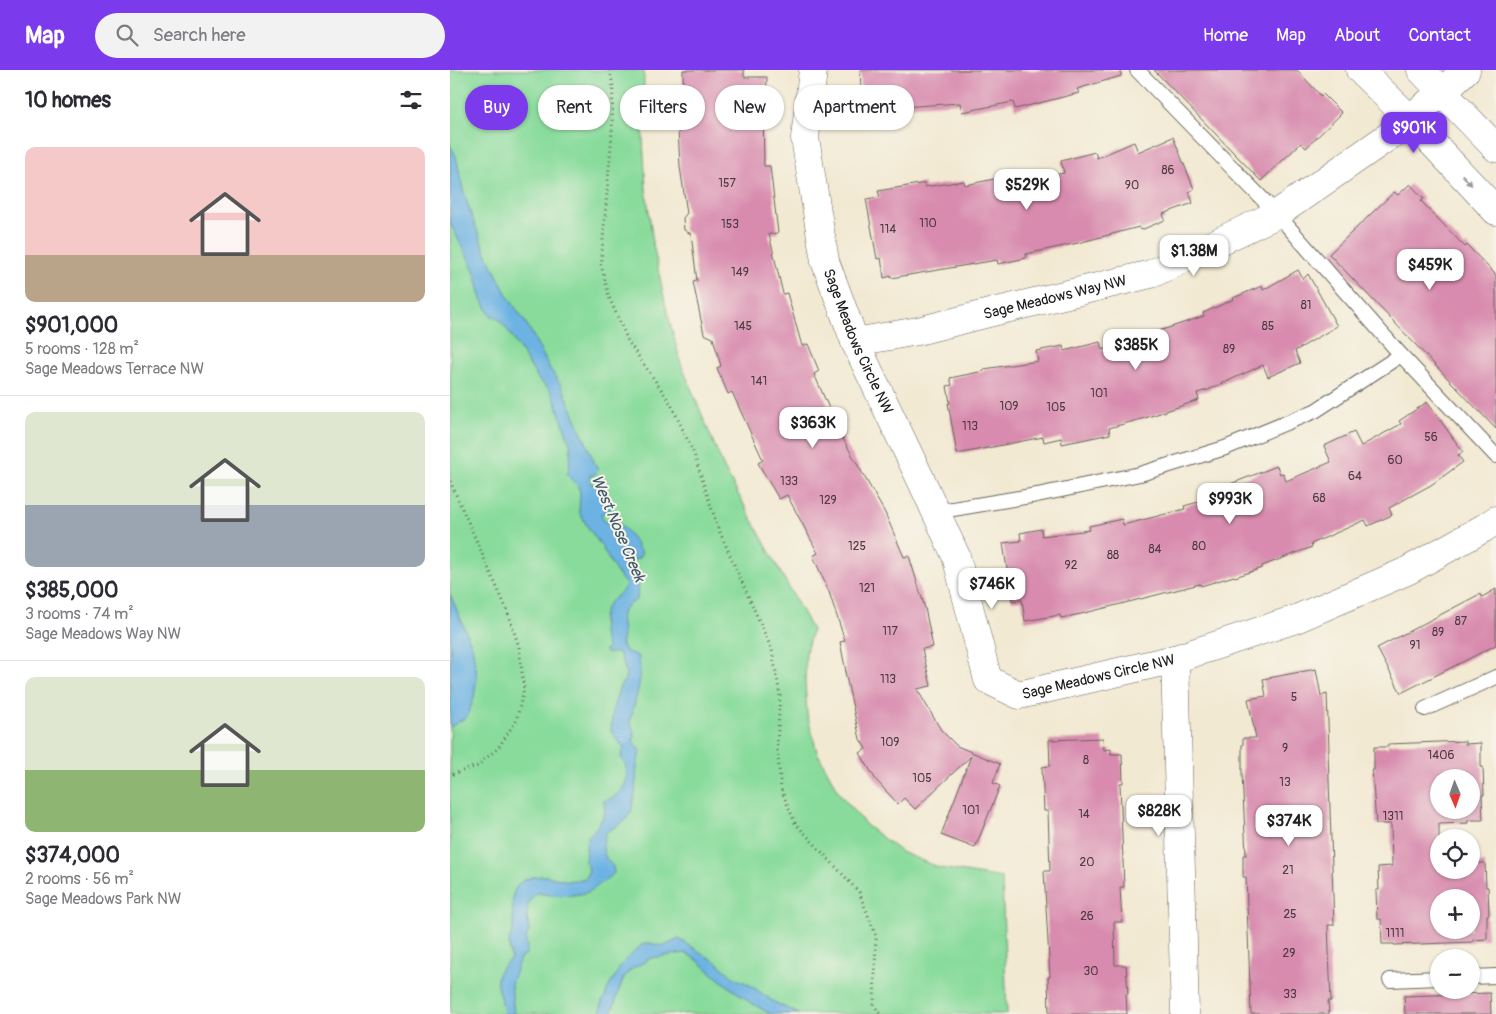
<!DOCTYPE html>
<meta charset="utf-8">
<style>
:root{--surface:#fff;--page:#f2f2f3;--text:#2b2b33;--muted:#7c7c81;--line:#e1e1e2;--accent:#7c3aed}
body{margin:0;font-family:Pangolin,sans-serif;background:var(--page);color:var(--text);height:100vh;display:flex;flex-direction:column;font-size:19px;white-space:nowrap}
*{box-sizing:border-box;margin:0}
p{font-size:16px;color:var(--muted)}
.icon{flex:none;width:28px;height:28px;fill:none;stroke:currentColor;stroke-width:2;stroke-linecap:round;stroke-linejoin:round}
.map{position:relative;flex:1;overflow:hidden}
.panel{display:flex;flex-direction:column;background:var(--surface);width:450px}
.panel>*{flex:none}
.hud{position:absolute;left:15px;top:15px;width:475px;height:45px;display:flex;gap:10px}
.needle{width:32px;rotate:178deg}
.tools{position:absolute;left:980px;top:699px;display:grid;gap:10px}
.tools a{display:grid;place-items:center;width:50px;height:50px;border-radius:50%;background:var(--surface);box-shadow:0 1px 4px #0004;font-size:25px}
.price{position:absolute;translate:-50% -42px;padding:0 11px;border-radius:10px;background:#fff;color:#222;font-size:16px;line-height:32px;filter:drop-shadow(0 1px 2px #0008)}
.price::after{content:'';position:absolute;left:50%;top:30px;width:15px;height:11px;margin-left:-8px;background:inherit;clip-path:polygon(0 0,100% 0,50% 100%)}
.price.on{background:var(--accent);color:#fff}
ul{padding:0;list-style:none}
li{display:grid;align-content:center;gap:10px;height:265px;padding:0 25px}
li+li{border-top:1px solid var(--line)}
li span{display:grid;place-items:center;height:155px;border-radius:10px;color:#555}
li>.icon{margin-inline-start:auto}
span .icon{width:90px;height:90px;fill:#fffc;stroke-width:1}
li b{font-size:21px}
h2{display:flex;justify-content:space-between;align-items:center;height:60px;padding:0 25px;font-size:21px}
.chip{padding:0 18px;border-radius:22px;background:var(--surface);box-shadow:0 1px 4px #0004;font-size:18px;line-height:45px}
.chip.on{background:var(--accent);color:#fff}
header{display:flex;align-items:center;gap:30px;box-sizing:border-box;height:70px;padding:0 25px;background:var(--accent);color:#fff}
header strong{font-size:24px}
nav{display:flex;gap:28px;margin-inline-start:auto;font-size:18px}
.search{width:350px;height:45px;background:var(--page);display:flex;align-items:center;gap:12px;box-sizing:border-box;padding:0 18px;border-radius:28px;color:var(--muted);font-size:19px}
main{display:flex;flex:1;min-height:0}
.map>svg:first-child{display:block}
.green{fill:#88db9b;stroke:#527c5c}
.water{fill:#6cb2e3;stroke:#446780}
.building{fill:#d88bae;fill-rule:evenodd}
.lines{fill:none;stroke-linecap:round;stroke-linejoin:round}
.lane-casing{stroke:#67645c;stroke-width:16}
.street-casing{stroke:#67645c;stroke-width:29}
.path{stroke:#67645c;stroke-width:3;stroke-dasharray:1 4;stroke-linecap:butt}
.lane{stroke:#fff;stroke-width:14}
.street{stroke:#fff;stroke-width:28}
.oneway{fill:#999}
.labels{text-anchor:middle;stroke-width:4;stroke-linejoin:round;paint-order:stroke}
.number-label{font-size:12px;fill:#4b3840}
.street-label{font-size:15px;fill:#1c1c1c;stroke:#f7f3e8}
.water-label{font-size:16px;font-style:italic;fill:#3c586c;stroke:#f7f3e8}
</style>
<header>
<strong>Map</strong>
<div class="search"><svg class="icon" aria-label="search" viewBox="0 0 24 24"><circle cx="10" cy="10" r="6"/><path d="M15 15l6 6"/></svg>Search here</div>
<nav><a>Home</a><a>Map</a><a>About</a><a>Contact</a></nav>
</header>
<main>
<section class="panel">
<h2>10 homes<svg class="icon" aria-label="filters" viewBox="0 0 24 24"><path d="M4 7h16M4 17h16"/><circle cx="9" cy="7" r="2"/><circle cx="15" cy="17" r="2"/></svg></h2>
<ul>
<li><span style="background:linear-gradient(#f6c9c9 70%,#b9a48a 0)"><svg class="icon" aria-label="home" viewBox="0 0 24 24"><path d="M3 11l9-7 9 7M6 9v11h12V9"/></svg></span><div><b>$901,000</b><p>5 rooms · 128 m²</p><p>Sage Meadows Terrace NW</p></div></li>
<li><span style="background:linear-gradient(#dfe7d0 60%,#9aa5b1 0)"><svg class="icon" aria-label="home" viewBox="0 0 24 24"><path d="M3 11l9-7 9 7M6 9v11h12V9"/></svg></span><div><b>$385,000</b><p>3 rooms · 74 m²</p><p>Sage Meadows Way NW</p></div></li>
<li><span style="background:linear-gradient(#dfe7d0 60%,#8fb573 0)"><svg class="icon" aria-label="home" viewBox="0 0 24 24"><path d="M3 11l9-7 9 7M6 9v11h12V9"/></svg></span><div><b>$374,000</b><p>2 rooms · 56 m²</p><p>Sage Meadows Park NW</p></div></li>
</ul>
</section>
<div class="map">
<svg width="1046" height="944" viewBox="0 0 1046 944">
<rect width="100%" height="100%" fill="#f7f3e8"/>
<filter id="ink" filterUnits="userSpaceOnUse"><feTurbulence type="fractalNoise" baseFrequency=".02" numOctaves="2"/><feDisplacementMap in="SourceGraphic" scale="10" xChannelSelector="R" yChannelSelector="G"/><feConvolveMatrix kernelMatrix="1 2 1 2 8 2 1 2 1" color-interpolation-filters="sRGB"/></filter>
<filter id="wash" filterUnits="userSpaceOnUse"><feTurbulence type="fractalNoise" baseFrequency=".0096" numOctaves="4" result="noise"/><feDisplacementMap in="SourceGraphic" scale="20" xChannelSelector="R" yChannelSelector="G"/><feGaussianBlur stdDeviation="1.12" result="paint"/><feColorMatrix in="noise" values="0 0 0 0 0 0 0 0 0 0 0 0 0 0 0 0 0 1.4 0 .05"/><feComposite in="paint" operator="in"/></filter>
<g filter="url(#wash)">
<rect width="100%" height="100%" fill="#f2e9d2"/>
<polygon class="green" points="0,0 194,0 193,70 196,119 203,174 216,237 231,294 274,398 362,560 356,582 355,612 357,644 367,682 389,723 416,755 451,782 490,798 552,808 557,944 0,944"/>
<g class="water">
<path d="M 0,75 L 6,86 L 13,120 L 23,150 L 36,183 L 57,225 L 79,258 L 100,299 L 113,318 L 148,401 L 144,405 L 140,406 L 140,413 L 146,415 L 149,422 L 157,426 L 161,435 L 160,440 L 151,444 L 153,450 L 162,455 L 167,452 C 173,457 181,465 185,472 C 188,477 187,479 192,482 L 189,488 L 177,492 L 179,498 L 186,502 L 188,515 L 187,529 C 183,532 179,534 176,537 C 166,546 177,562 171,573 L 175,581 L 188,586 C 194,608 185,630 180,651 C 183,659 186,662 183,671 L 190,681 L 187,696 L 185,724 L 181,742 L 175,751 L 156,762 C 153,770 152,779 155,786 C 159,795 163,791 164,803 C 160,808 156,810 151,813 C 147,816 143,820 138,822 C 121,827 104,826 87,823 L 82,827 L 78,834 L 77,847 L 79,861 L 76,868 L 77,882 L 74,886 L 70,888 L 61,914 L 64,944 L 54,944 C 51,920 36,908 61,889 C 60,883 58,875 60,869 C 60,865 63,862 63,858 C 64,833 54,809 91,806 C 97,805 103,808 110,809 C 118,812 128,810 136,808 L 139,799 L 135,791 L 137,768 L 147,757 L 155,743 L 154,731 C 173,726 185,706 171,688 L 174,677 L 169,673 L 161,661 L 163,639 L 170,616 L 175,610 L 176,602 L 169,583 L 157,583 L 154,581 L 158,578 C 151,566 150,542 160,532 C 166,526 172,523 176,515 L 165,500 L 150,474 L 139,459 L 129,442 L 130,422 L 128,416 L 117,405 L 119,399 L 121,376 L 105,330 L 100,320 L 88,309 L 57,259 L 47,248 L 40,245 L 32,229 L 24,200 L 0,153 Z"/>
<polygon points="0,524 22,576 27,605 24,628 17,647 0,657"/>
<polygon points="229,869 266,892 283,907 300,915 324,932 349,944 321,944 301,933 269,909 246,889 235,883 201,888 180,900 173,909 161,944 150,944 152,931 155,928 157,920 172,894 191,875 200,873 207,875 214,876"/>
</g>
<g id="blocks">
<g class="building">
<polygon points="233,0 294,0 294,7 317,7 316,37 313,37 314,96 320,96 328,163 319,164 333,224 337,223 352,276 358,274 369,301 364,304 379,338 376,339 435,443 454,487 459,486 475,538 483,577 472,579 481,616 467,619 491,660 507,676 550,694 543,713 550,716 525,778 491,765 521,686 465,739 454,728 448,734 426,710 410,683 416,679 410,669 395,602 396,602 390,572 395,571 379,522 363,486 368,483 337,425 329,429 308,393 313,390 282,322 278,324 267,298 271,296 263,268 254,264 243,212 247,211 241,164 234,160 233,148 237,143 230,97 226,20 233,14"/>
<polygon points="410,0 671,0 671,6 627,19 629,23 565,39 563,32 512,42 510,33 452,37 452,45 430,45 430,36 412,37"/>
<polygon points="704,0 847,0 871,26 873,24 892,43 856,78 851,73 811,111"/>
<polygon points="723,67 744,119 739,122 743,133 713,144 715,150 691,160 689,157 628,173 576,184 576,188 548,194 547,190 441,208 441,206 434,208 431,188 427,189 416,129 430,127 428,121 475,113 475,117 514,111 515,115 554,107 555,114 614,103 611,91 645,82 647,88 684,72 688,82"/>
<polygon points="960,114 974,129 971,131 1015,177 1017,175 1046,205 1046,359 879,184 944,122 948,125"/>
<polygon points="848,200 853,209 858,204 887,256 845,281 850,293 818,307 813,295 758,320 747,323 749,330 695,348 659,358 660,364 612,374 611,368 594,372 593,367 507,384 498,333 500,333 497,316 502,315 500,308 534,301 534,299 588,291 586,281 613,276 614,281 650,272 652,280 754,246 753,243 784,229 783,228 812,216 813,220"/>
<polygon points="977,332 1013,382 1008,385 1013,392 981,415 939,438 942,445 918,456 915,450 861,474 862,477 812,496 812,498 785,507 784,506 751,516 750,514 631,544 611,548 610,545 575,551 572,530 562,531 553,473 571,471 570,463 591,459 592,466 640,460 639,456 672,449 673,455 735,439 734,436 759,429 757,423 827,396 830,404 833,403 836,411 881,392 874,376 904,362 911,376 951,354 949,351"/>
<polygon points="1046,519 1046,575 951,623 927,578 1030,524 1032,527"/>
<polygon points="866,599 871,626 877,624 879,681 878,681 884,855 878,855 881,931 878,931 879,944 801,944 796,807 793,807 793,785 796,785 792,703 792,675 793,675 793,668 806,668 798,629 816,626 813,609"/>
<polygon points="653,668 654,680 661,679 661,684 672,684 673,713 670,713 674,817 670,817 672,852 664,852 665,895 676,895 678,924 676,924 677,944 599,944 598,907 600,907 594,801 600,801 598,741 594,741 592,697 600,696 599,670"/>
<path d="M 1015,671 L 1015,674 L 1031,673 L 1031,697 L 1033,697 L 1034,725 L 1032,725 L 1033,750 L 1018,750 L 1018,753 L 989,754 L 989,800 L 1021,800 L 1021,793 L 1035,793 L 1036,817 L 1038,817 L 1039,845 L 1037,845 L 1037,869 L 1023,870 L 1023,872 L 944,875 L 944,874 L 932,874 L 931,849 L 927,849 L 926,820 L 929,820 L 928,797 L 942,796 L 941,755 L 940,754 L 926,754 L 922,700 L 924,700 L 924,677 L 938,677 L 938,674 ZM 989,708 L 1021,708 L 1021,740 L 989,740 ZM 989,828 L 1021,828 L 1021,860 L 989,860 Z"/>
<polygon points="1040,923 1041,944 955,944 954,926"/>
</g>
</g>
</g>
<g filter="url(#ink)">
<use href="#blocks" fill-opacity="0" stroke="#67645c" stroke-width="1"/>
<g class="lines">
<g class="lane-casing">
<g id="lane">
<polyline points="687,0 827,144 951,285 1046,386"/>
<polyline points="485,442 587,425 690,404 775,378 865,341 951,285"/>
<polyline points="975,639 1046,607"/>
<polyline points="1021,907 1046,906"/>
<polyline points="940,910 989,908"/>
</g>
</g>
<g class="street-casing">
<g id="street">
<path id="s1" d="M 363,0 L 355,68 L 375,191 L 405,272 L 472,412 L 506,486 L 538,610 L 569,625 L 725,589 L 846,549 L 957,501 L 1034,458 L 1046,450"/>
<polyline points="910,0 960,49 1046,141"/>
<polyline points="971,0 1046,78"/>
<path id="s2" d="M 405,272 L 468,261 L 543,242 L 701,204 L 827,144 L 939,66 L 993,21 L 1016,0"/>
<polyline points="725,589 735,944"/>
</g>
</g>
<g class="path">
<polyline points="160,0 163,16 162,63 151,194 159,227 178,271 221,334 244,384 268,458 322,580 330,625 327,676 331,719 345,753 409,822 426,866 424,935 430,944"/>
<polyline points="0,411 57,540 69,577 74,619 66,651 48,678 27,696 0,705"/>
</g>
<use href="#lane" class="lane"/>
<use href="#street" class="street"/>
</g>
<defs><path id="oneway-solid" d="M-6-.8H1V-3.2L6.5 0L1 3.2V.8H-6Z" transform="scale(1.25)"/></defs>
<use class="oneway" href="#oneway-solid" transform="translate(1017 110) rotate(47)"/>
</g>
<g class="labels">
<g class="number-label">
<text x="718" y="104">86</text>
<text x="277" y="117">157</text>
<text x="682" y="119">90</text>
<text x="478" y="157">110</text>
<text x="280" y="158">153</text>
<text x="438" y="163">114</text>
<text x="290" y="206">149</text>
<text x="856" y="239">81</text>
<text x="293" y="260">145</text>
<text x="818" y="260">85</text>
<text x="779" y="283">89</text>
<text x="309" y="315">141</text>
<text x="649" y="327">101</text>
<text x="559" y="340">109</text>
<text x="606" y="341">105</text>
<text x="520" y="360">113</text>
<text x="981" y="371">56</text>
<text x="945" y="394">60</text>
<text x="905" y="410">64</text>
<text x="339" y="415">133</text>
<text x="869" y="432">68</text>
<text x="378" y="434">129</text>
<text x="407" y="480">125</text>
<text x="749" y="480">80</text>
<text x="705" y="483">84</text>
<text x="663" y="489">88</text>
<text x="621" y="499">92</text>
<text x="417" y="522">121</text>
<text x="1011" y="555">87</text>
<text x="440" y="565">117</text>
<text x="988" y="566">89</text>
<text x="965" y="579">91</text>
<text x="438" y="613">113</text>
<text x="844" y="631">5</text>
<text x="440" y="676">109</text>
<text x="835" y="682">9</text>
<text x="991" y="689">1406</text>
<text x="636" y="694">8</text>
<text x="472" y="712">105</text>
<text x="835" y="716">13</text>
<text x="521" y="744">101</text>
<text x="634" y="748">14</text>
<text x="943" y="750">1311</text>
<text x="637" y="796">20</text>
<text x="838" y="804">21</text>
<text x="840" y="848">25</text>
<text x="637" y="850">26</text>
<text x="945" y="867">1111</text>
<text x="839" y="887">29</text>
<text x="641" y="905">30</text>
<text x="840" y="928">33</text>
</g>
<g class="street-label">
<text dy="5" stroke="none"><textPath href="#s2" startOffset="205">Sage Meadows Way NW</textPath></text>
<text dy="5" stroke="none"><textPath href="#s1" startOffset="280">Sage Meadows Circle NW</textPath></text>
<text dy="5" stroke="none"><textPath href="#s1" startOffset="760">Sage Meadows Circle NW</textPath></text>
</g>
<g class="water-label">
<text transform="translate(169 458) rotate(67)" y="6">West Nose Creek</text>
</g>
</g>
</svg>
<div class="tools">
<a><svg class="needle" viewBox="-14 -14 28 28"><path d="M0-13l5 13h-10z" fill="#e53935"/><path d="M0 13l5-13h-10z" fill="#7c7c81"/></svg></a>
<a><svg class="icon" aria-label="locate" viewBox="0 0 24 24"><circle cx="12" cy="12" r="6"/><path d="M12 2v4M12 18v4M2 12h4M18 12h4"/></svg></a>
<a>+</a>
<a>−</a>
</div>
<b class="price on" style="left:964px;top:84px">$901K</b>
<b class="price" style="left:577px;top:141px">$529K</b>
<b class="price" style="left:744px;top:207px">$1.38M</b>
<b class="price" style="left:980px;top:221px">$459K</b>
<b class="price" style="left:686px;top:301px">$385K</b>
<b class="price" style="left:363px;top:379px">$363K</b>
<b class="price" style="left:780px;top:455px">$993K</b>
<b class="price" style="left:542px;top:540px">$746K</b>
<b class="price" style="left:709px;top:767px">$828K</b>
<b class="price" style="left:839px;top:777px">$374K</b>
<div class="hud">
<a class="chip on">Buy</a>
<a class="chip">Rent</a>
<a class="chip">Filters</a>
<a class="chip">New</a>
<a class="chip">Apartment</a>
</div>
</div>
</main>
